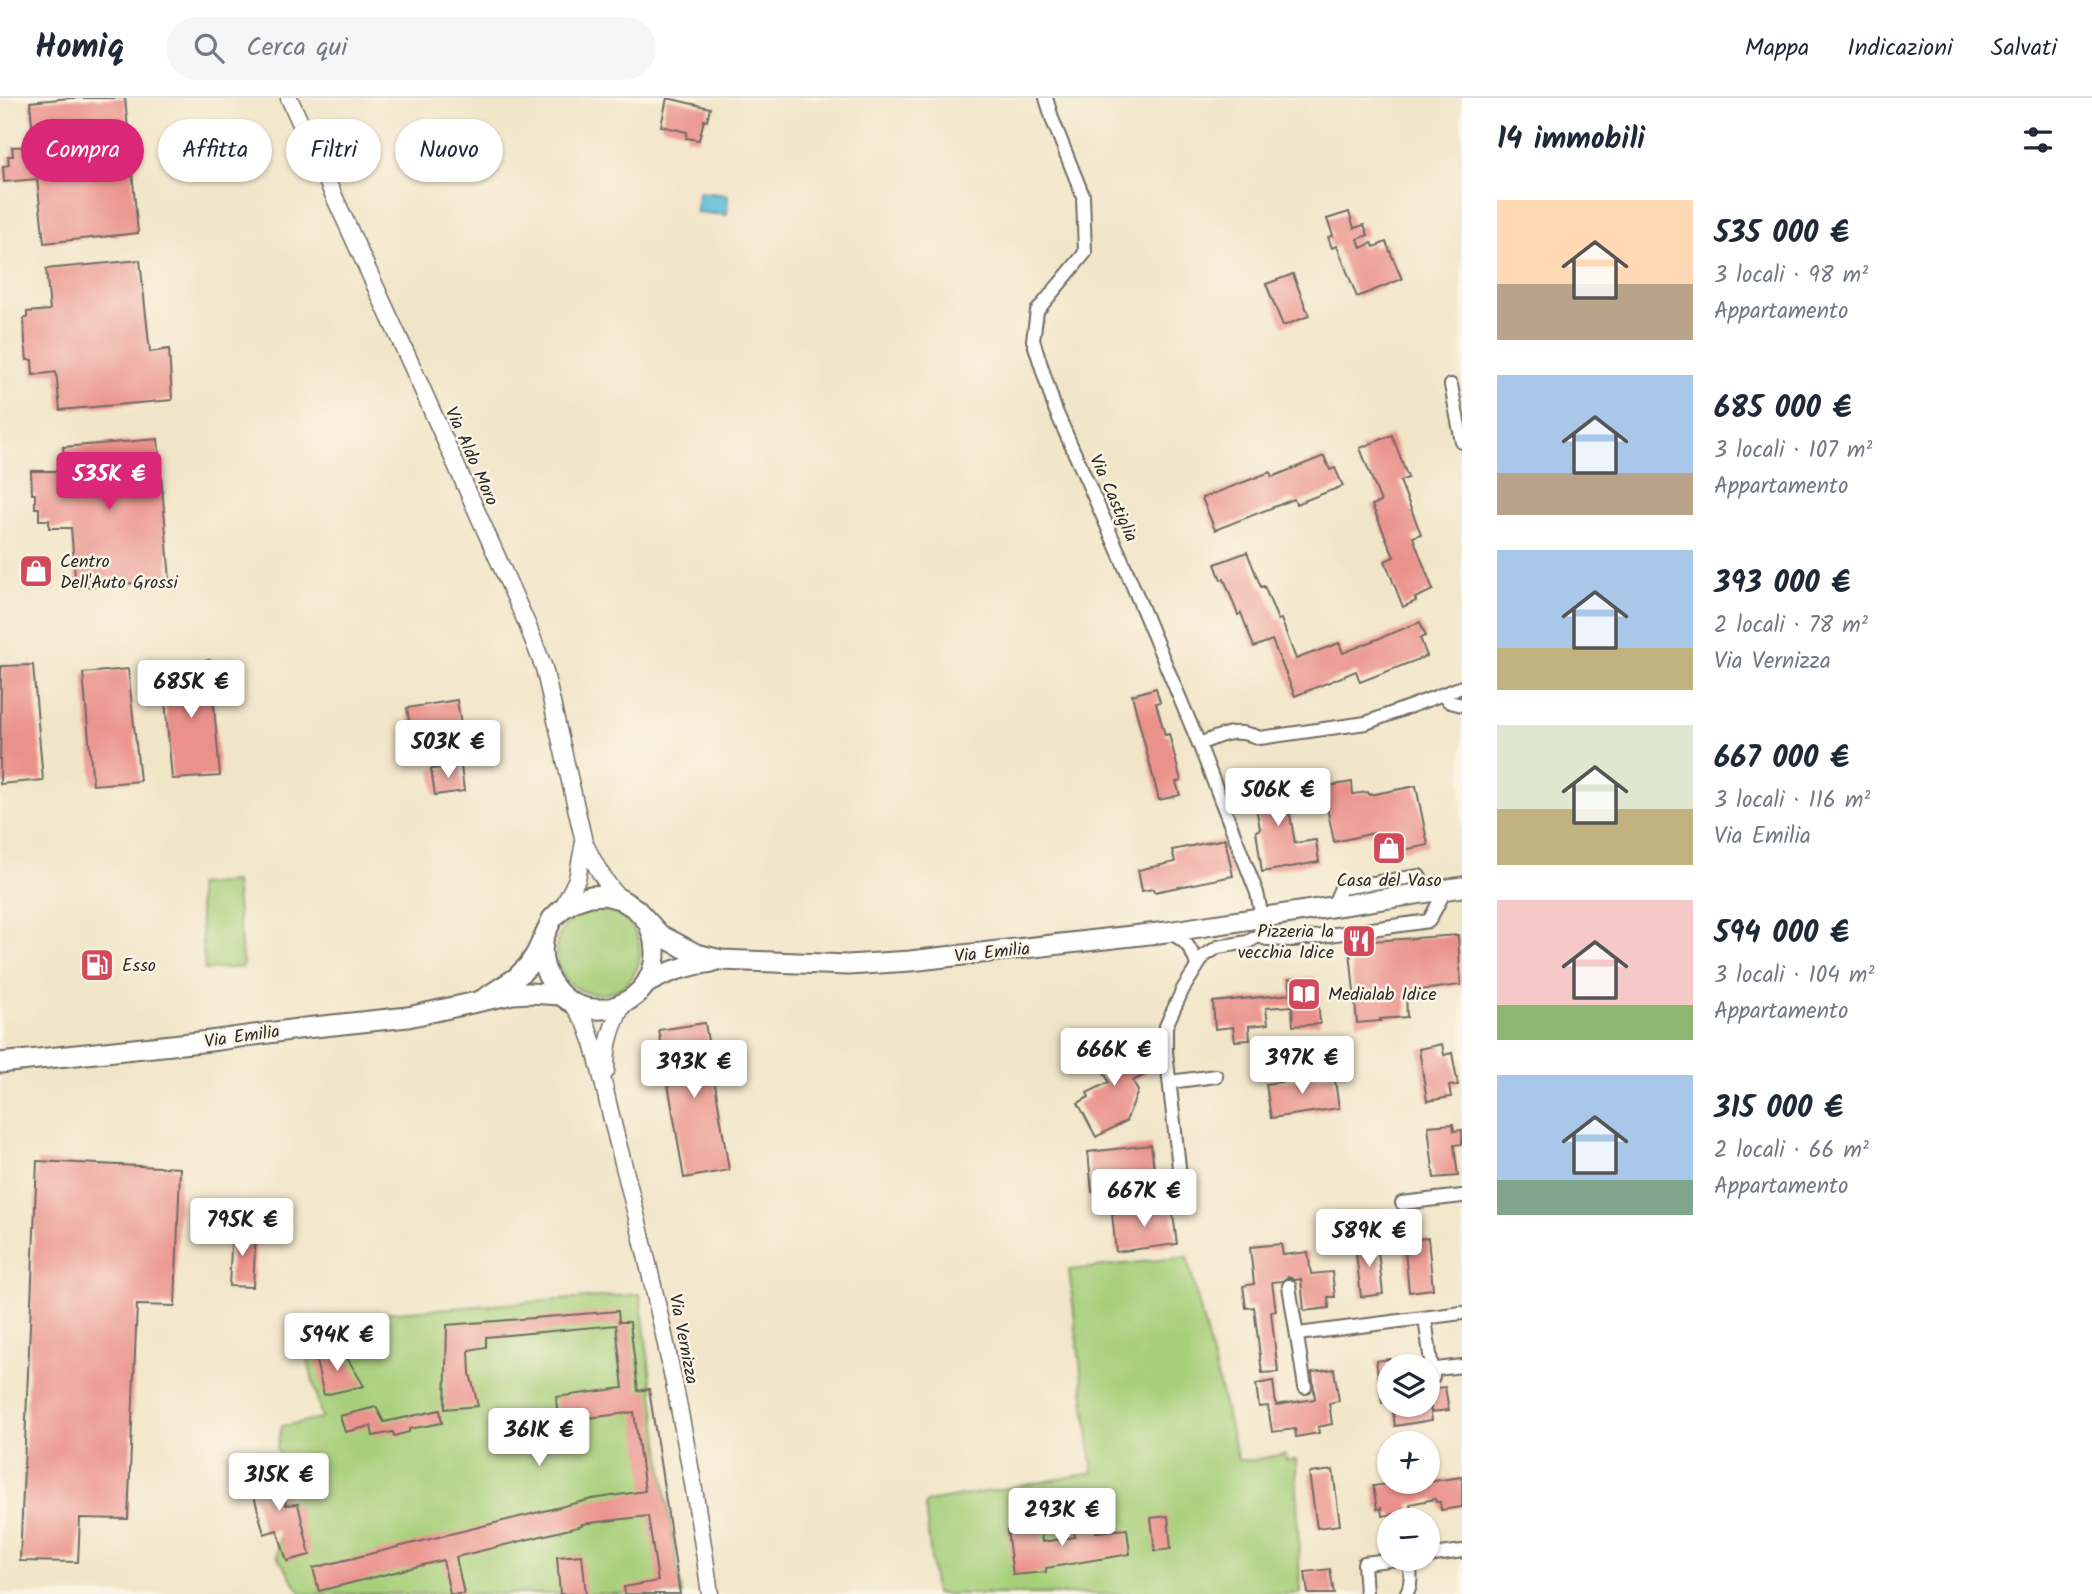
<!DOCTYPE html>
<html lang="it">
<meta charset="utf-8">
<style>
:root{--surface:#fff;--page:#f6f6f7;--text:#1f2937;--muted:#747a83;--line:#e0e1e3;--accent:#db2777}
body{margin:0;font-family:Kalam,sans-serif;background:var(--page);color:var(--text);height:100vh;display:flex;flex-direction:column;font-size:26px;white-space:nowrap}
*{box-sizing:border-box;margin:0}
p{font-size:23px;color:var(--muted)}
.icon{flex:none;width:38px;height:38px;fill:none;stroke:currentColor;stroke-width:2;stroke-linecap:round;stroke-linejoin:round}
.map{position:relative;flex:1;overflow:hidden}
.drawer{display:flex;flex-direction:column;background:var(--surface);width:630px}
.drawer>*{flex:none}
.top-card{position:absolute;left:21px;top:21px;width:665px;height:63px;display:flex;gap:14px}
.fabs{position:absolute;left:1377px;top:1256px;display:grid;gap:14px}
.fabs a{display:grid;place-items:center;width:63px;height:63px;border-radius:50%;background:var(--surface);box-shadow:0 2px 5px #0004;font-size:35px}
.price{position:absolute;translate:-50% -60px;padding:0 16px;border-radius:7px;background:#fff;color:#222;font-size:23px;line-height:46px;filter:drop-shadow(0 2px 4px #0008)}
.price::after{content:'';position:absolute;left:50%;top:42px;width:21px;height:16px;margin-left:-10px;background:inherit;clip-path:polygon(0 0,100% 0,50% 100%)}
.price.on{background:var(--accent);color:#fff}
ul{padding:0;list-style:none}
li{display:flex;align-items:center;gap:21px;height:175px;padding:0 35px}
li span{display:grid;place-items:center;flex:none;width:196px;height:140px;border-radius:0px;color:#555}
li>.icon{margin-inline-start:auto}
span .icon{width:84px;height:84px;fill:#fffc;stroke-width:1}
li b{font-size:30px}
h2{display:flex;justify-content:space-between;align-items:center;height:84px;padding:0 35px;font-size:30px}
.pill{padding:0 24px;border-radius:32px;background:var(--surface);box-shadow:0 2px 5px #0004;font-size:24px;line-height:63px}
.pill.on{background:var(--accent);color:#fff}
header{display:flex;align-items:center;gap:42px;box-sizing:border-box;height:98px;padding:0 35px;background:var(--surface);border-bottom:2px solid var(--line)}
header strong{font-size:33px}
nav{display:flex;gap:38px;margin-inline-start:auto;font-size:24px}
.search{width:490px;height:63px;background:var(--page);display:flex;align-items:center;gap:18px;box-sizing:border-box;padding:0 24px;border-radius:38px;color:var(--muted);font-size:26px}
main{display:flex;flex:1;min-height:0}
.map>svg:first-child{display:block}
.green{fill:#a7cf7a;stroke:#697d52;stroke-width:2}
.water{fill:#5cbbdb;stroke:#447383;stroke-width:2}
.building{fill:#ea918b}
.lines{fill:none;stroke-linecap:round;stroke-linejoin:round}
.minor-casing{stroke:#706c62;stroke-width:16}
.tertiary-casing{stroke:#706c62;stroke-width:19}
.primary-casing{stroke:#706c62;stroke-width:23}
.minor{stroke:#fff;stroke-width:12}
.tertiary{stroke:#fff;stroke-width:16}
.primary{stroke:#fff;stroke-width:19}
.labels{text-anchor:middle;stroke-width:5;stroke-linejoin:round;paint-order:stroke}
.street-label{font-size:18px;fill:#2b2b2b;stroke:#fcf5e5}
.poi-label{font-size:18px;fill:#2b2b2b;stroke:#fcf5e5;text-anchor:start}
</style>
<header>
<strong>Homiq</strong>
<div class="search"><svg class="icon" aria-label="search" viewBox="0 0 24 24"><circle cx="10" cy="10" r="6"/><path d="M15 15l6 6"/></svg>Cerca qui</div>
<nav><a>Mappa</a><a>Indicazioni</a><a>Salvati</a></nav>
</header>
<main>
<div class="map">
<svg width="1462" height="1496" viewBox="0 0 1462 1496">
<rect width="100%" height="100%" fill="#fcf5e5"/>
<filter id="ink" filterUnits="userSpaceOnUse"><feTurbulence type="fractalNoise" baseFrequency=".0143" numOctaves="2"/><feDisplacementMap in="SourceGraphic" scale="14" xChannelSelector="R" yChannelSelector="G"/><feConvolveMatrix kernelMatrix="1 2 1 2 8 2 1 2 1" color-interpolation-filters="sRGB"/></filter>
<filter id="wash" filterUnits="userSpaceOnUse"><feTurbulence type="fractalNoise" baseFrequency=".00686" numOctaves="4" result="noise"/><feDisplacementMap in="SourceGraphic" scale="28" xChannelSelector="R" yChannelSelector="G"/><feGaussianBlur stdDeviation="1.57" result="paint"/><feColorMatrix in="noise" values="0 0 0 0 0 0 0 0 0 0 0 0 0 0 0 0 0 1.4 0 .05"/><feComposite in="paint" operator="in"/></filter>
<g filter="url(#wash)">
<rect width="100%" height="100%" fill="#f1e5c8"/>
<g class="green">
<polygon points="235,784 243,869 205,872 197,787"/>
<circle cx="598" cy="854" r="42"/>
<polygon points="1187,1159 1238,1362 1255,1362 1285,1356 1286,1362 1296,1362 1300,1496 935,1496 925,1407 928,1404 1093,1375 1069,1172"/>
<polygon points="640,1196 667,1403 682,1496 302,1496 277,1458 286,1387 277,1349 282,1328 322,1320 304,1247 328,1219"/>
</g>
<polygon class="water" points="698,94 728,97 727,117 696,114"/>
<g id="blocks">
<g class="building">
<polygon points="70,0 125,0 138,135 44,145 37,81 4,84 3,68 9,67 8,58 13,58 12,49 34,48 30,4"/>
<polygon points="667,0 710,10 707,23 704,22 699,42 686,40 687,34 661,28"/>
<polygon points="1349,114 1354,130 1364,127 1368,137 1358,141 1361,150 1372,145 1374,149 1386,144 1402,181 1357,199 1337,148 1332,150 1328,139 1333,137 1327,121"/>
<polygon points="140,162 150,254 169,251 172,302 60,312 56,274 33,277 32,262 27,262 25,244 24,220 27,220 27,214 50,212 46,171"/>
<polygon points="1293,176 1309,218 1283,228 1266,186"/>
<polygon points="1392,337 1408,380 1400,383 1421,436 1413,439 1433,492 1415,500 1416,503 1403,509 1385,463 1394,459 1372,407 1381,404 1360,350"/>
<polygon points="158,341 170,482 76,490 71,430 49,430 49,422 39,422 39,410 35,410 35,396 32,396 31,373 66,373 63,349"/>
<polygon points="1324,358 1330,372 1335,370 1343,388 1296,406 1294,401 1215,432 1202,400 1270,374 1272,379"/>
<polygon points="1247,454 1261,489 1264,488 1278,522 1281,521 1296,561 1339,545 1343,555 1420,524 1426,538 1420,540 1427,558 1360,584 1356,573 1295,598 1272,542 1254,549 1241,515 1238,517 1224,481 1221,482 1215,466"/>
<polygon points="210,562 220,678 172,681 162,568"/>
<polygon points="33,567 43,682 0,686 1,568"/>
<polygon points="128,571 140,683 93,687 83,575"/>
<polygon points="1156,590 1160,604 1156,605 1165,637 1169,636 1181,683 1176,684 1180,697 1159,702 1132,597"/>
<polygon points="457,602 462,633 412,641 407,610"/>
<polygon points="461,668 464,693 435,697 431,671"/>
<polygon points="1283,676 1295,745 1316,742 1319,764 1262,774 1256,733 1260,731 1251,682"/>
<polygon points="1352,684 1353,696 1368,694 1369,697 1416,688 1428,747 1378,757 1374,735 1334,744 1323,689"/>
<polygon points="1225,741 1233,778 1154,794 1153,791 1142,793 1138,772 1175,764 1172,752"/>
<polygon points="1458,837 1461,887 1406,894 1407,919 1380,921 1381,923 1357,925 1349,843 1373,840 1373,843"/>
<polygon points="1316,879 1320,926 1293,928 1292,908 1266,910 1268,926 1249,928 1250,942 1235,943 1233,929 1215,931 1213,904 1291,896 1289,881"/>
<polygon points="705,925 729,1072 684,1080 659,932"/>
<polygon points="1126,940 1131,948 1136,945 1146,963 1140,966 1146,976 1133,983 1138,993 1126,1023 1096,1039 1078,1005 1089,999 1087,995 1109,984 1098,962 1101,960 1098,955"/>
<polygon points="1442,946 1444,957 1452,955 1458,987 1449,988 1451,999 1427,1003 1419,951"/>
<polygon points="1334,976 1339,1010 1271,1020 1266,986"/>
<polygon points="1453,1026 1454,1033 1462,1032 1462,1046 1454,1047 1458,1078 1434,1080 1428,1028"/>
<polygon points="1151,1047 1156,1086 1092,1094 1088,1054"/>
<polygon points="37,1063 180,1070 175,1208 137,1207 128,1421 80,1420 78,1464 20,1463"/>
<polygon points="1172,1109 1177,1146 1116,1154 1112,1116"/>
<polygon points="232,1132 256,1133 253,1189 229,1188"/>
<polygon points="1428,1140 1433,1191 1409,1194 1404,1142"/>
<polygon points="1377,1144 1383,1196 1361,1199 1355,1146"/>
<polygon points="1281,1146 1283,1157 1308,1154 1311,1176 1332,1174 1335,1199 1328,1199 1329,1210 1304,1213 1301,1181 1295,1182 1288,1179 1282,1183 1272,1184 1276,1213 1271,1214 1278,1274 1262,1275 1254,1209 1246,1210 1243,1188 1254,1186 1250,1149"/>
<polygon points="618,1213 619,1224 630,1224 638,1293 649,1291 680,1496 625,1496 624,1489 658,1483 648,1418 582,1426 582,1428 456,1459 464,1496 450,1496 443,1462 319,1493 313,1470 592,1401 645,1393 634,1314 558,1324 556,1299 623,1290 616,1227 486,1239 486,1249 469,1252 470,1275 478,1308 445,1311 447,1227"/>
<polygon points="343,1253 364,1288 324,1297 315,1259"/>
<polygon points="1390,1261 1390,1304 1382,1305 1376,1263"/>
<polygon points="1334,1271 1339,1303 1329,1305 1332,1326 1318,1329 1319,1335 1296,1339 1295,1331 1272,1334 1268,1308 1259,1309 1256,1286 1273,1283 1276,1307 1315,1301 1312,1274"/>
<polygon points="1445,1289 1449,1312 1431,1314 1428,1291"/>
<polygon points="1430,1308 1432,1322 1395,1328 1393,1313"/>
<polygon points="376,1309 384,1324 440,1312 442,1325 409,1331 409,1334 394,1338 393,1334 373,1338 371,1328 345,1334 340,1318"/>
<polygon points="277,1368 286,1407 298,1406 310,1457 287,1463 277,1432 264,1436 248,1375"/>
<polygon points="1333,1372 1340,1427 1317,1430 1309,1375"/>
<polygon points="1462,1379 1462,1409 1441,1412 1440,1404 1436,1404 1435,1401 1410,1406 1413,1420 1394,1423 1393,1416 1382,1418 1381,1410 1377,1411 1373,1388 1400,1384 1412,1384 1413,1386"/>
<polygon points="1168,1418 1171,1451 1155,1453 1151,1420"/>
<polygon points="1032,1421 1033,1427 1040,1426 1042,1444 1075,1439 1074,1433 1095,1430 1096,1434 1127,1431 1130,1456 1046,1470 1046,1474 1013,1477 1007,1432 1021,1431 1020,1423"/>
<polygon points="582,1457 586,1496 560,1496 557,1459"/>
<polygon points="1330,1471 1334,1496 1308,1496 1305,1474"/>
</g>
</g>
</g>
<g filter="url(#ink)">
<use href="#blocks" fill-opacity="0" stroke="#706c62" stroke-width="2"/>
<g class="lines">
<g class="minor-casing">
<g id="minor">
<polyline points="1046,0 1053,23 1083,98 1085,155 1037,213 1033,242 1055,311 1119,455 1199,646 1257,795 1262,819 1261,832 1258,838 1248,844 1218,849 1204,858 1183,891 1166,928 1166,954 1181,1087 1173,1093 1164,1095"/>
<polyline points="1451,287 1462,344"/>
<polyline points="1442,597 1450,604 1462,607"/>
<path d="M 1199,646 C 1223,637 1234,629 1260,640 L 1366,625 L 1462,589"/>
<polyline points="1333,808 1341,790 1419,778 1428,793"/>
<path d="M 1167,834 C 1185,841 1191,849 1197,867"/>
<polyline points="1258,838 1267,841 1293,842 1429,823 1446,791"/>
<polyline points="1170,984 1216,978"/>
<polyline points="1402,1105 1462,1098"/>
<polyline points="1289,1188 1305,1289"/>
<polyline points="1425,1220 1433,1279"/>
<polyline points="1298,1236 1462,1215"/>
<polyline points="1428,1272 1462,1268"/>
<polyline points="1428,1458 1462,1453"/>
<polyline points="1366,1496 1364,1465 1398,1461"/>
<path d="M 1406,1496 C 1413,1486 1410,1473 1409,1461"/>
</g>
</g>
<g class="tertiary-casing">
<g id="tertiary">
<path d="M 289,0 L 411,266 L 527,526 L 544,570 L 584,744 C 594,765 604,784 620,801"/>
<polyline points="562,811 577,781 584,744"/>
<path d="M 572,905 L 586,926 L 593,945 C 603,980 610,1017 620,1053 C 658,1199 690,1347 710,1496"/>
<path d="M 606,973 C 606,945 611,931 623,906"/>
</g>
</g>
<g class="primary-casing">
<g id="primary">
<path d="M 543,843 C 541,856 543,869 549,880 C 582,944 680,901 649,827"/>
<path d="M 647,885 C 668,873 688,867 712,864"/>
<polyline points="482,902 516,880 528,868 536,856 552,821 562,811 575,803 590,798 605,797 620,801 636,811 660,837 696,856 721,862 848,867 910,863 1167,834 1462,789"/>
<polyline points="0,965 210,943 305,930 408,919 513,896 529,895 561,897"/>
</g>
</g>
<use href="#minor" class="minor"/>
<use href="#tertiary" class="tertiary"/>
<use href="#primary" class="primary"/>
</g>
</g>
<defs>
<g id="shop-square" transform="scale(1.75)"><rect x="-9" y="-9" width="18" height="18" rx="4" fill="#d1495b" stroke="#fcf5e5"/><path d="M-5-2.5h2.3a2.7 3.5 0 0 1 5.4 0H5L5.5 6h-11ZM-1.5-2.5h3a1.5 2.3 0 0 0-3 0Z" fill="#fff"/></g>
<g id="restaurant-square" transform="scale(1.75)"><rect x="-9" y="-9" width="18" height="18" rx="4" fill="#d1495b" stroke="#fcf5e5"/><path d="M-5-6h1v4h1v-4h1v4h1v-4h1v5L-1.5 .5V6h-2V.5L-5-1ZM5-6V6H3V1.5H1.5Q1.5-4 5-6Z" fill="#fff"/></g>
<g id="fuel-square" transform="scale(1.75)"><rect x="-9" y="-9" width="18" height="18" rx="4" fill="#d1495b" stroke="#fcf5e5"/><path d="M-5.5-6h7V0h2V4h1.3V-2.5L3-4.5l.8-.8L6-3V5H2.5V1h-1V6h-7ZM-4.2-4.7v3.2H.2V-4.7Z" fill="#fff"/></g>
<g id="library-square" transform="scale(1.75)"><rect x="-9" y="-9" width="18" height="18" rx="4" fill="#d1495b" stroke="#fcf5e5"/><path d="M-6-4Q-3-5.5-.7-3.5V5Q-3 3-6 4ZM6-4Q3-5.5 .7-3.5V5Q3 3 6 4Z" fill="#fff"/></g>
</defs>
<g fill-rule="evenodd">
<use href="#shop-square" x="36" y="473"/>
<use href="#shop-square" x="1389" y="750"/>
<use href="#restaurant-square" x="1359" y="843"/>
<use href="#fuel-square" x="97" y="867"/>
<use href="#library-square" x="1304" y="896"/>
</g>
<g class="labels">
<g class="street-label">
<text transform="translate(472 358) rotate(66)" y="6">Via Aldo Moro</text>
<text transform="translate(1114 400) rotate(66)" y="6">Via Castiglia</text>
<text transform="translate(992 854) rotate(-6)" y="6">Via Emilia</text>
<text transform="translate(242 938) rotate(-8)" y="6">Via Emilia</text>
<text transform="translate(684 1241) rotate(79)" y="6">Via Vernizza</text>
</g>
<g class="poi-label">
<text x="60" y="469">Centro<tspan x="60" dy="21">Dell'Auto Grossi</tspan></text>
<text x="1389" y="788" text-anchor="middle">Casa del Vaso</text>
<text x="1334" y="839" text-anchor="end">Pizzeria la<tspan x="1334" dy="21">vecchia Idice</tspan></text>
<text x="122" y="873">Esso</text>
<text x="1328" y="902">Medialab Idice</text>
</g>
</g>
</svg>
<div class="fabs">
<a><svg class="icon" aria-label="layers" viewBox="0 0 24 24"><path d="M12 4l9 5-9 5-9-5zM3 14l9 5 9-5"/></svg></a>
<a>+</a>
<a>−</a>
</div>
<b class="price on" style="left:109px;top:414px">535K €</b>
<b class="price" style="left:191px;top:622px">685K €</b>
<b class="price" style="left:448px;top:682px">503K €</b>
<b class="price" style="left:1278px;top:730px">506K €</b>
<b class="price" style="left:1114px;top:990px">666K €</b>
<b class="price" style="left:1302px;top:998px">397K €</b>
<b class="price" style="left:694px;top:1002px">393K €</b>
<b class="price" style="left:1144px;top:1131px">667K €</b>
<b class="price" style="left:242px;top:1160px">795K €</b>
<b class="price" style="left:1369px;top:1171px">589K €</b>
<b class="price" style="left:337px;top:1275px">594K €</b>
<b class="price" style="left:539px;top:1370px">361K €</b>
<b class="price" style="left:279px;top:1415px">315K €</b>
<b class="price" style="left:1062px;top:1450px">293K €</b>
<div class="top-card">
<a class="pill on">Compra</a>
<a class="pill">Affitta</a>
<a class="pill">Filtri</a>
<a class="pill">Nuovo</a>
</div>
</div>
<section class="drawer">
<h2>14 immobili<svg class="icon" aria-label="filters" viewBox="0 0 24 24"><path d="M4 7h16M4 17h16"/><circle cx="9" cy="7" r="2"/><circle cx="15" cy="17" r="2"/></svg></h2>
<ul>
<li><span style="background:linear-gradient(#ffd9b3 60%,#b9a48a 0)"><svg class="icon" aria-label="home" viewBox="0 0 24 24"><path d="M3 11l9-7 9 7M6 9v11h12V9"/></svg></span><div><b>535 000 €</b><p>3 locali · 98 m²</p><p>Appartamento</p></div></li>
<li><span style="background:linear-gradient(#a9c7e8 70%,#b9a48a 0)"><svg class="icon" aria-label="home" viewBox="0 0 24 24"><path d="M3 11l9-7 9 7M6 9v11h12V9"/></svg></span><div><b>685 000 €</b><p>3 locali · 107 m²</p><p>Appartamento</p></div></li>
<li><span style="background:linear-gradient(#a9c7e8 70%,#c2b280 0)"><svg class="icon" aria-label="home" viewBox="0 0 24 24"><path d="M3 11l9-7 9 7M6 9v11h12V9"/></svg></span><div><b>393 000 €</b><p>2 locali · 78 m²</p><p>Via Vernizza</p></div></li>
<li><span style="background:linear-gradient(#dfe7d0 60%,#c2b280 0)"><svg class="icon" aria-label="home" viewBox="0 0 24 24"><path d="M3 11l9-7 9 7M6 9v11h12V9"/></svg></span><div><b>667 000 €</b><p>3 locali · 116 m²</p><p>Via Emilia</p></div></li>
<li><span style="background:linear-gradient(#f6c9c9 75%,#8fb573 0)"><svg class="icon" aria-label="home" viewBox="0 0 24 24"><path d="M3 11l9-7 9 7M6 9v11h12V9"/></svg></span><div><b>594 000 €</b><p>3 locali · 104 m²</p><p>Appartamento</p></div></li>
<li><span style="background:linear-gradient(#a9c7e8 75%,#7fa58c 0)"><svg class="icon" aria-label="home" viewBox="0 0 24 24"><path d="M3 11l9-7 9 7M6 9v11h12V9"/></svg></span><div><b>315 000 €</b><p>2 locali · 66 m²</p><p>Appartamento</p></div></li>
</ul>
</section>
</main>
